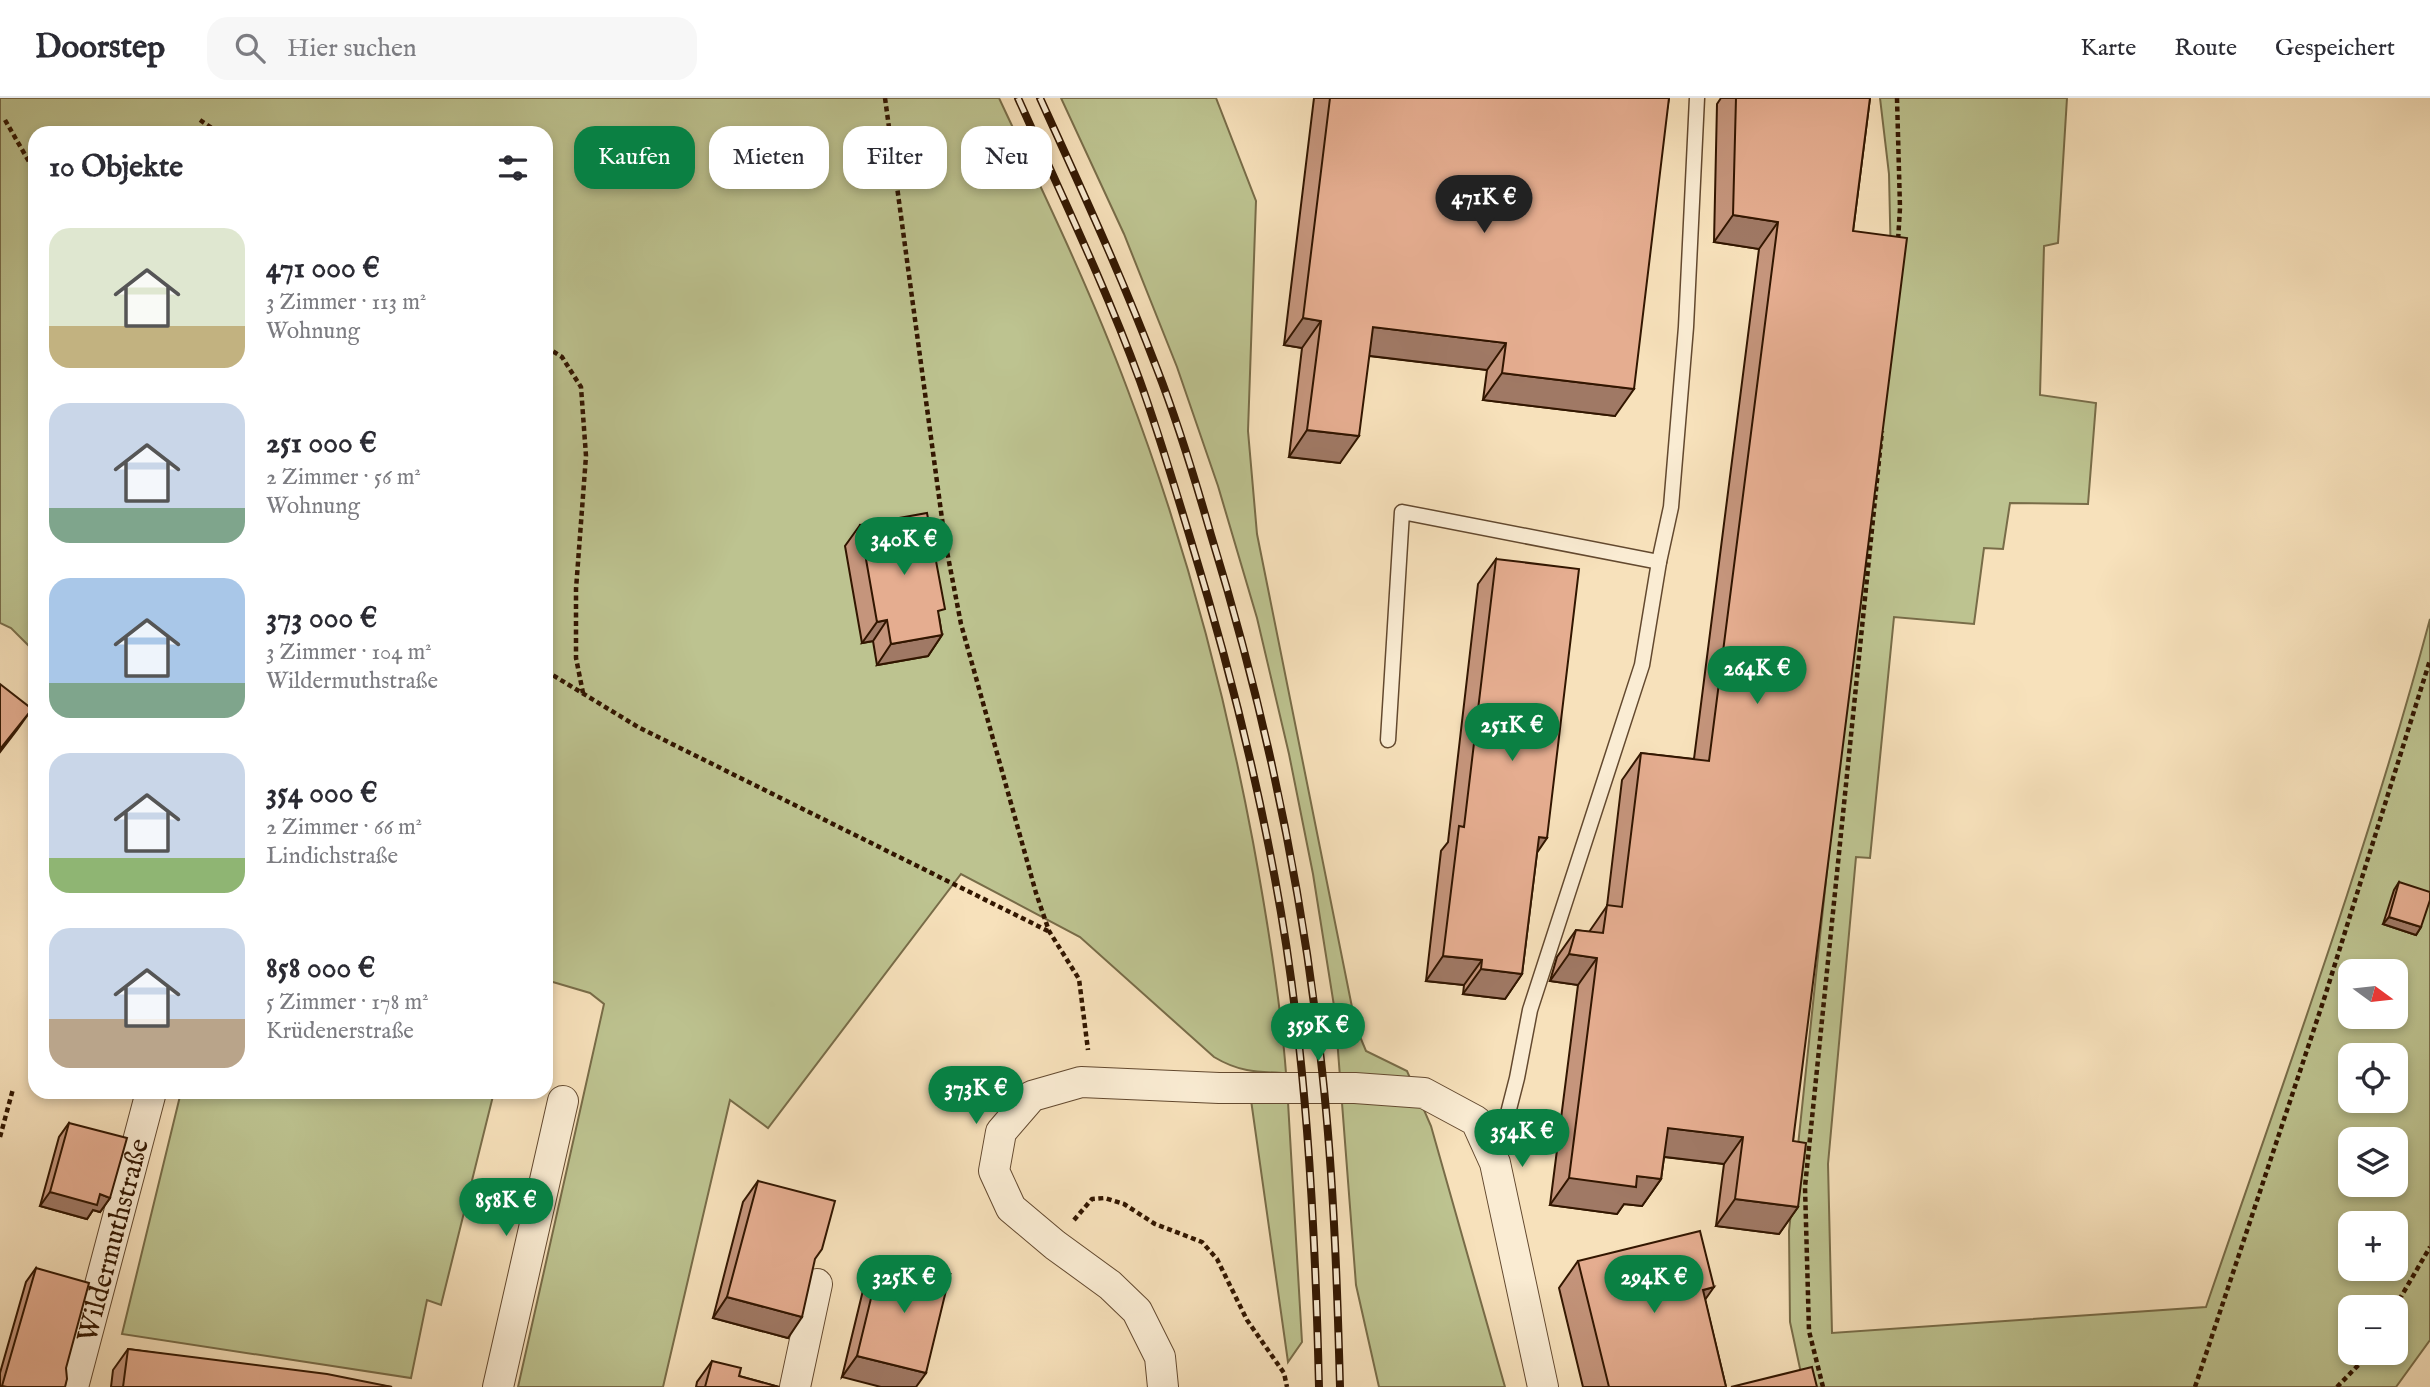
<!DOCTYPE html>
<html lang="de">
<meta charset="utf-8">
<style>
:root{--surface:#fff;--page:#f7f7f7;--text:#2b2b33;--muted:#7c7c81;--line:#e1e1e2;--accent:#0b8043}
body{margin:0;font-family:"IM FELL English",serif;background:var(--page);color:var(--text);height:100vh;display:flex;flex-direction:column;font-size:26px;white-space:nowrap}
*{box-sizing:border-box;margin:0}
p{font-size:23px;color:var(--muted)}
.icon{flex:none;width:38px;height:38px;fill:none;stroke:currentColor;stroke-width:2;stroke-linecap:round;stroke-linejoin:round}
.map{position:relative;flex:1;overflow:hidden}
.panel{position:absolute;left:28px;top:28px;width:525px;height:973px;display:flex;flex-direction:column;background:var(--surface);border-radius:21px;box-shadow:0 4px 10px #0003}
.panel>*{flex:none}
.banner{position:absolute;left:574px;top:28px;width:665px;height:63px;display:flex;gap:14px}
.needle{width:46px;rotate:105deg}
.buttons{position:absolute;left:2338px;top:861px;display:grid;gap:14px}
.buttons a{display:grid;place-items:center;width:70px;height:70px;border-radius:14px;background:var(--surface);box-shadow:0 4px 10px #0003;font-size:35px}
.price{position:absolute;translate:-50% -60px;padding:0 16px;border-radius:24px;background:var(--accent);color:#fff;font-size:23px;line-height:46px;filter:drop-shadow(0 2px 4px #0008)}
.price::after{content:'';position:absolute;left:50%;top:42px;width:21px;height:16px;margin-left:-10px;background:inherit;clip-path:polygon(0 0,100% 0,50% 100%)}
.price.active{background:#222;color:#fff}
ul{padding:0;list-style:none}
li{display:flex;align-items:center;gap:21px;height:175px;padding:0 21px}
li span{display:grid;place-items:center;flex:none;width:196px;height:140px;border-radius:21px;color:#555}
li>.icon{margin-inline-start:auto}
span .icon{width:84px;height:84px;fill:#fffc;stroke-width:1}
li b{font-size:30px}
h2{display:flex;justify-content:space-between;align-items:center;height:84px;padding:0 21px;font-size:30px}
.pill{padding:0 24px;border-radius:21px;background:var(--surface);box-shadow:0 4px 10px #0003;font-size:24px;line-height:63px}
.pill.active{background:var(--accent);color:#fff}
header{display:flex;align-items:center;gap:42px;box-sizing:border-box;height:98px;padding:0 35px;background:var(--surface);border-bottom:2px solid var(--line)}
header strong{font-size:33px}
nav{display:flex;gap:38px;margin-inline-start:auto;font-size:24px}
.search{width:490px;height:63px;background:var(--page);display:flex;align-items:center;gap:18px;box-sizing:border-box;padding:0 24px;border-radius:21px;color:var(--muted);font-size:26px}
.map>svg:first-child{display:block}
.green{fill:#bdc390;stroke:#786c48;stroke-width:2;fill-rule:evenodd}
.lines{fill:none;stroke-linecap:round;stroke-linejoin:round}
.lane-casing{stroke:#63492f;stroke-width:17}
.street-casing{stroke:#63492f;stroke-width:32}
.path{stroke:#321600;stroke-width:4.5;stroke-dasharray:5 3.5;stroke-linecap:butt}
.lane{stroke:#faecd3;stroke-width:14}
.street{stroke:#faecd3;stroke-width:30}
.rail-casing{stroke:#321600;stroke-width:8}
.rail{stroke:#faecd3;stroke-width:5;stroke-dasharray:16;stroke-linecap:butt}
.wall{fill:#c5957c;stroke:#321600;stroke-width:2}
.shaded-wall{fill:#a07965;stroke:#321600;stroke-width:2}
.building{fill:#e5ad90;stroke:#321600;stroke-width:2}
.labels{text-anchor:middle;stroke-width:7;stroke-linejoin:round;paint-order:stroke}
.street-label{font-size:28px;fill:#321600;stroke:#faecd3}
</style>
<header>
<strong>Doorstep</strong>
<div class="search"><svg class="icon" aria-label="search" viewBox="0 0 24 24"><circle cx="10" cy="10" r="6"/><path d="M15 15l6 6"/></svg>Hier suchen</div>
<nav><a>Karte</a><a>Route</a><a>Gespeichert</a></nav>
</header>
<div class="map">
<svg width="2430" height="1289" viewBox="0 0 2430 1289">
<rect width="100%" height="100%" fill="#f7e1bb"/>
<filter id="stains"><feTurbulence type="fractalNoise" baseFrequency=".00286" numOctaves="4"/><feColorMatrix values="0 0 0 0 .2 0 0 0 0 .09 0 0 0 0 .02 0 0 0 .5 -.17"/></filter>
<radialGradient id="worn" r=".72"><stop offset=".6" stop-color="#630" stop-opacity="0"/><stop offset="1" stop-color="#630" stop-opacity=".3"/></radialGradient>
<g class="green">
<path d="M 0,0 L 999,0 C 1044,96 1090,191 1127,290 C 1183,438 1224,590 1253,744 C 1267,820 1280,897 1286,975 C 1256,974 1239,974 1214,959 L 1080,839 L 961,776 L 768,1030 L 730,1002 L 663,1289 L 518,1289 L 604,906 L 590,895 L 546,882 L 546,35 L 35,35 L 35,554 L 11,530 L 0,525 Z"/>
<polygon points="1061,0 1216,0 1256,103 1248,333 1257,436 1356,929 1366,953 1407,973 1431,1028 1505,1289 1379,1289 1356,1187 1335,914 1313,776 1289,656 1257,520 1218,388 1177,269 1124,136"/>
<path d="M 1880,0 L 2067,0 L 2058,145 L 2044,148 L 2040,297 L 2096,305 L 2088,406 L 2010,405 L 2003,451 L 1984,450 L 1974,526 L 1894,519 L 1870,760 L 1856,759 L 1828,1066 L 1832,1235 L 2206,1209 C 2284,981 2368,753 2430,521 L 2430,1242 L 2396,1289 L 1804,1289 L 1790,1224 L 1789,1133 L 1891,166 L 1889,76 ZM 2350,873 L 2396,873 L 2396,919 L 2350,919 ZM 2350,957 L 2396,957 L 2396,1003 L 2350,1003 ZM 2350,1041 L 2396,1041 L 2396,1087 L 2350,1087 ZM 2350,1125 L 2396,1125 L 2396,1171 L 2350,1171 ZM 2350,1209 L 2396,1209 L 2396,1255 L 2350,1255 Z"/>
<polygon points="181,994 480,994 493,998 441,1207 427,1202 411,1280 122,1236"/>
<polygon points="1251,1002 1288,1004 1302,1244 1288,1264"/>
</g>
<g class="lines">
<g class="lane-casing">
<g id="lane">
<polyline points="1388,642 1402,414 1659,464"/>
<polyline points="1497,1058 1517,980 1530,912 1642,567 1659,464 1671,409 1686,229 1697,0"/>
</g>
</g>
<g class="street-casing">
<g id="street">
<path id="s1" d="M 73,1289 L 151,994"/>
<polyline points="498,1289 563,1003"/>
<polyline points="795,1289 817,1186"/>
<polyline points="1163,1289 1160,1259 1137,1213 1110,1187 1055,1147 1011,1110 994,1073 1001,1034 1032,998 1081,984 1219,990 1355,990 1424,995 1476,1023 1495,1065 1543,1289"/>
</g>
</g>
<g class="path">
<polyline points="885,0 945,443 961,526 1036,795 1049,833 1079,881 1088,952"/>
<polyline points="1897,0 1900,110 1898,143"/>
<polyline points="5,22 35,74"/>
<polyline points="200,22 219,35"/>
<polyline points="546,249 562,259 581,289 586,358 576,491 576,560 583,595"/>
<polyline points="546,573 638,629 1048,833"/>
<polyline points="0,1039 13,991"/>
<polyline points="1074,1122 1092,1101 1105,1100 1124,1106 1155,1126 1202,1144 1217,1161 1247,1222 1284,1275 1287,1289"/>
<polyline points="2395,1209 2430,1149"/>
<polyline points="1823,1289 1809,1233 1805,1089 1882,333"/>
<polyline points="2195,1289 2325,898 2430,562"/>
<polyline points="2337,1289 2370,1255"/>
</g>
<use href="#lane" class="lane"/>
<use href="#street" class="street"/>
<g class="rail-casing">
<g id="rail">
<path d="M 1018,0 C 1060,94 1105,187 1140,283 C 1159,336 1175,390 1191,443 C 1225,554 1254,667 1275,781 C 1306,946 1315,1122 1319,1289"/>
<path d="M 1040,0 C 1081,90 1122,179 1157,271 C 1178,325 1195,381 1211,437 C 1263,606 1300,778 1320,954 C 1333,1065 1337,1177 1340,1289"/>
</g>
</g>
<use href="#rail" class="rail"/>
</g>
<g class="wall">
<polygon points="1314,0 1669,0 1615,318 1483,302 1487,272 1369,258 1340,365 1289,359 1302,250 1284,247"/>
<polygon points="1721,0 1870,0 1853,133 1793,1043 1798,1109 1779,1136 1716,1128 1724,1066 1664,1059 1661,1081 1642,1108 1624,1106 1617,1116 1550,1107 1578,887 1550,883 1557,859 1576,832 1589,834 1607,808 1622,682 1641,655 1694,661 1759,151 1714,144 1717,6"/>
<polygon points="860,427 939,519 942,537 928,558 877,567 873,543 862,545 845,448"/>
<polygon points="1496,461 1537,755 1522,876 1505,901 1463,896 1464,887 1426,883 1441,753 1448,744 1478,486"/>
<polygon points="2399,784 2421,829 2416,837 2383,826 2394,792"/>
<polygon points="69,1025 110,1100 100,1114 93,1112 87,1121 40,1108 59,1039"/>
<polygon points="758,1083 814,1162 788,1240 713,1220 743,1104"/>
<polygon points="881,1159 950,1176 842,1279 866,1180"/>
<polygon points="1578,1163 1705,1202 1726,1289 1583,1289 1559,1190"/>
<polygon points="36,1170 66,1270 65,1289 0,1289 0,1275 26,1184"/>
<polygon points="128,1251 392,1289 111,1289 113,1272"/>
<polygon points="712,1263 739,1278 779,1289 696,1289 697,1284"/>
</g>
<g class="shaded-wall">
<polygon points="1733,117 1778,124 1759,151 1714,144"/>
<polygon points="1303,220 1321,223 1302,250 1284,247"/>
<polygon points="1373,229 1506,245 1487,272 1354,256"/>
<polygon points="1502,275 1634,291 1615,318 1483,302"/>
<polygon points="1307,332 1359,338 1340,365 1289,359"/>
<polygon points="887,522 873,543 862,545 877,524"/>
<polygon points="942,537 928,558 877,567 891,546"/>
<polygon points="32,611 17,632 0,654 0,651"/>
<polygon points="1539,739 1547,740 1530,765"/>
<polygon points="2389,819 2421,829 2416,837 2383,826"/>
<polygon points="1569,856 1597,860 1578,887 1550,883"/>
<polygon points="1443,858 1482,862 1464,887 1426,883"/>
<polygon points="1481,871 1522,876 1505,901 1463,896"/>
<polygon points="1668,1030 1743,1039 1724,1066 1649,1057"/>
<polygon points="1637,1078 1661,1081 1642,1108 1624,1106 1617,1116 1550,1107 1569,1080"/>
<polygon points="50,1094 100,1096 110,1100 100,1114 93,1112 87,1121 40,1108"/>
<polygon points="1735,1101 1798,1109 1779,1136 1716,1128"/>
<polygon points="1714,1189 1695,1216 1703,1192"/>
<polygon points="727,1199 802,1219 788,1240 713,1220"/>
<polygon points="857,1258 926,1275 916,1289 881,1289 842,1279"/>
</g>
<g class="building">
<polygon points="1330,0 1669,0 1634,291 1502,275 1506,245 1373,229 1359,338 1307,332 1321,223 1303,220"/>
<polygon points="1736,0 1870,0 1853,133 1907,140 1793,1043 1806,1045 1798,1109 1735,1101 1743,1039 1668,1030 1661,1081 1637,1078 1636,1089 1569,1080 1597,860 1569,856 1576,832 1603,835 1607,807 1622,809 1641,655 1709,663 1778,124 1733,117"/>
<polygon points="927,415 945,511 938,513 942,537 891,546 887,522 877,524 860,427"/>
<polygon points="1496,461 1579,471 1547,740 1539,739 1522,876 1481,871 1482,862 1443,858 1459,728 1464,729"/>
<polygon points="0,586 32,611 0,651"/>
<polygon points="2399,784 2430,794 2430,802 2421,829 2389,819"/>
<polygon points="69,1025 127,1040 110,1100 100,1096 97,1107 50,1094"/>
<polygon points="758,1083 835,1103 822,1151 815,1161 802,1219 727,1199"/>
<polygon points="1700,1133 1714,1189 1703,1192 1726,1289 1609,1289 1578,1163"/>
<polygon points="881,1159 950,1176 926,1275 857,1258"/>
<polygon points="36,1170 89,1185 66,1270 67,1281 65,1289 7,1289 2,1288"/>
<polygon points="128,1251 327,1276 392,1289 123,1289"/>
<polygon points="712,1263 741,1270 739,1278 779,1289 705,1289"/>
<polygon points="1812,1269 1817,1289 1731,1289"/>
</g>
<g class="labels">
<g class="street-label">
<text dy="10" stroke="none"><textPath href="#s1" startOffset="152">Wildermuthstraße</textPath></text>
</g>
</g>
<rect width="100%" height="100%" filter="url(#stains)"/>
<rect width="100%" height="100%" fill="url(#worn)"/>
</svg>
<div class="buttons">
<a><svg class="needle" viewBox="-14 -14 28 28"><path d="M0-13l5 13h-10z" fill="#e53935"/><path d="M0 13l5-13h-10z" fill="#7c7c81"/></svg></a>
<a><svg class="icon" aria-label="locate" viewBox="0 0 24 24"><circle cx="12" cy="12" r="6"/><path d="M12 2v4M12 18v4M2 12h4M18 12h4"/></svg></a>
<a><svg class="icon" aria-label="layers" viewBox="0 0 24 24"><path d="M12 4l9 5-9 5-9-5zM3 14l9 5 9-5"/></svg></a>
<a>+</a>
<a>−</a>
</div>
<b class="price active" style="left:1484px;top:137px">471K €</b>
<b class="price" style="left:904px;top:479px">340K €</b>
<b class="price" style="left:1757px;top:608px">264K €</b>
<b class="price" style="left:1512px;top:665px">251K €</b>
<b class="price" style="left:1318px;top:965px">359K €</b>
<b class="price" style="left:976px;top:1028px">373K €</b>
<b class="price" style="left:1522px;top:1071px">354K €</b>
<b class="price" style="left:506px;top:1140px">858K €</b>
<b class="price" style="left:904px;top:1217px">325K €</b>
<b class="price" style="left:1654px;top:1217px">294K €</b>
<div class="banner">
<a class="pill active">Kaufen</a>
<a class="pill">Mieten</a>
<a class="pill">Filter</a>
<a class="pill">Neu</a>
</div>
<section class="panel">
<h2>10 Objekte<svg class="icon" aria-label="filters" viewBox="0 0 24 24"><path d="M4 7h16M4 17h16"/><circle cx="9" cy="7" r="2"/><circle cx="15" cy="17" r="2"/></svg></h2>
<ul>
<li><span style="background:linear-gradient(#dfe7d0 70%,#c2b280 0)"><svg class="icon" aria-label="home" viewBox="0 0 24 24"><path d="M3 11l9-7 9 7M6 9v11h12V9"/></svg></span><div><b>471 000 €</b><p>3 Zimmer · 113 m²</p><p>Wohnung</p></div></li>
<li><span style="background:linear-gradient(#c9d6e8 75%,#7fa58c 0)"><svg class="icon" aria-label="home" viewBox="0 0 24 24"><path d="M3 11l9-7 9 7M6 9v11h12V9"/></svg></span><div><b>251 000 €</b><p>2 Zimmer · 56 m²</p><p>Wohnung</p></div></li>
<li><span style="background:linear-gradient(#a9c7e8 75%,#7fa58c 0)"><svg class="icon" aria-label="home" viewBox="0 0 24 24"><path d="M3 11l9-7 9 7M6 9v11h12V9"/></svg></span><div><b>373 000 €</b><p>3 Zimmer · 104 m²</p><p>Wildermuthstraße</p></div></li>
<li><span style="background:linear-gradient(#c9d6e8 75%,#8fb573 0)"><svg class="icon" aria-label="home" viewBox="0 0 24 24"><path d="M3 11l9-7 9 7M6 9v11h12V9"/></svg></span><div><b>354 000 €</b><p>2 Zimmer · 66 m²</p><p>Lindichstraße</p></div></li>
<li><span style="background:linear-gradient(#c9d6e8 65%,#b9a48a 0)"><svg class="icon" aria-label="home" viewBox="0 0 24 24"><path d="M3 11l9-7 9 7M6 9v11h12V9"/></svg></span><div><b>858 000 €</b><p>5 Zimmer · 178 m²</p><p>Krüdenerstraße</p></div></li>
</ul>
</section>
</div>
